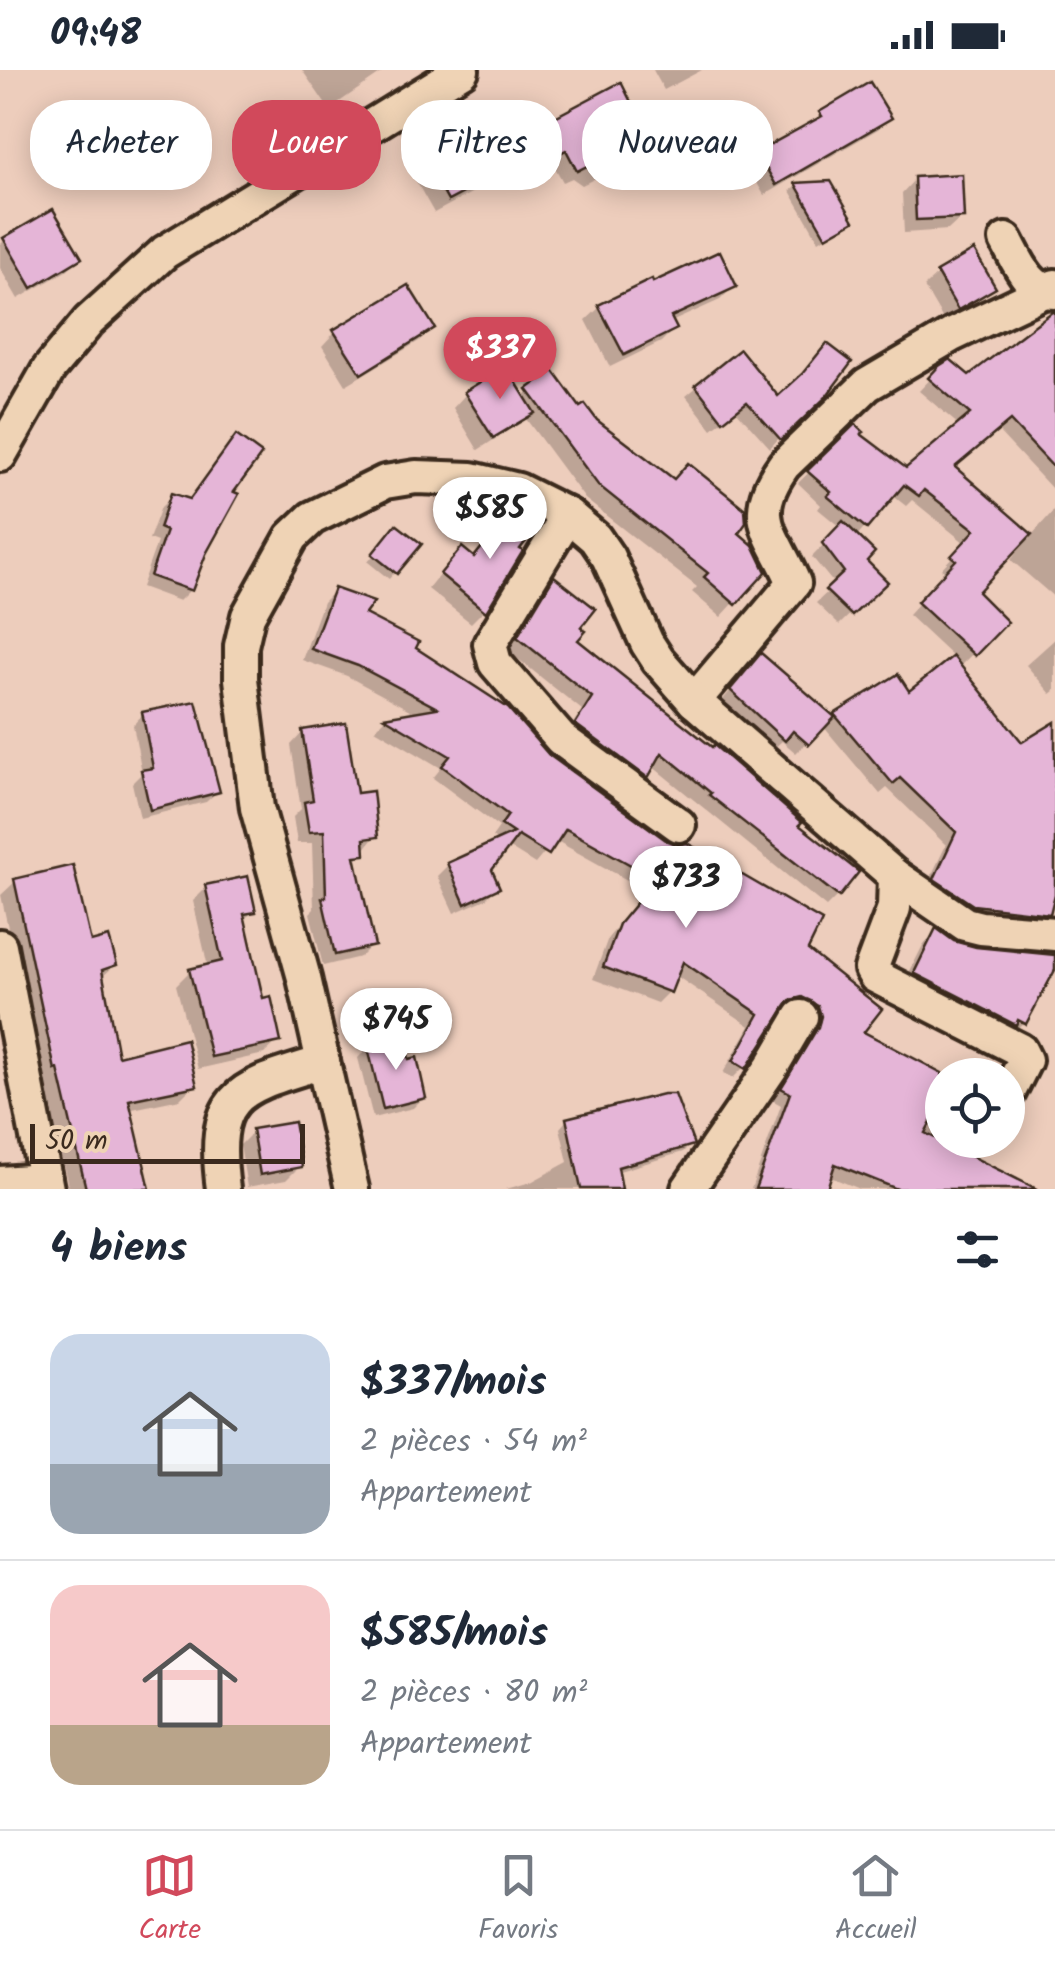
<!DOCTYPE html>
<html lang="fr">
<meta charset="utf-8">
<style>
:root{--surface:#fff;--page:#f6f6f7;--text:#1f2937;--muted:#747a83;--line:#e0e1e3;--accent:#d1495b}
body{margin:0;font-family:Kalam,sans-serif;background:var(--page);color:var(--text);height:100vh;display:flex;flex-direction:column;font-size:38px;white-space:nowrap}
*{box-sizing:border-box;margin:0}
p{font-size:32px;color:var(--muted)}
.icon{flex:none;width:55px;height:55px;fill:none;stroke:currentColor;stroke-width:2;stroke-linecap:round;stroke-linejoin:round}
.map{position:relative;height:1119px;overflow:hidden}
.drawer{display:flex;flex-direction:column;background:var(--surface);flex:1}
.drawer>*{flex:none}
.banner{position:absolute;left:30px;top:30px;width:995px;height:90px;display:flex;gap:20px}
.tools{position:absolute;left:925px;top:988px;display:grid;gap:20px}
.tools a{display:grid;place-items:center;width:100px;height:100px;border-radius:50%;background:var(--surface);box-shadow:0 5px 25px #0003;font-size:50px}
.scale{position:absolute;left:30px;bottom:25px;width:275px;box-sizing:border-box;padding-left:10px;border:5px solid #3b2a1e;border-top:0;font-size:28px;line-height:35px;white-space:nowrap;color:#3b2a1e;-webkit-text-stroke:8px #efd3b5;paint-order:stroke}
.price{position:absolute;translate:-50% -85px;padding:0 22px;border-radius:35px;background:#fff;color:#222;font-size:32px;line-height:65px;filter:drop-shadow(0 2px 5px #0008)}
.price::after{content:'';position:absolute;left:50%;top:60px;width:30px;height:22px;margin-left:-15px;background:inherit;clip-path:polygon(0 0,100% 0,50% 100%)}
.price.on{background:var(--accent);color:#fff}
ul{padding:0;list-style:none}
li{display:flex;align-items:center;gap:30px;height:250px;padding:0 50px}
li+li{border-top:2px solid var(--line)}
li span{display:grid;place-items:center;flex:none;width:280px;height:200px;border-radius:30px;color:#555}
li>.icon{margin-inline-start:auto}
span .icon{width:120px;height:120px;fill:#fffc;stroke-width:1}
li b{font-size:42px}
h2{display:flex;justify-content:space-between;align-items:center;height:120px;padding:0 50px;font-size:42px}
.chip{padding:0 35px;border-radius:40px;background:var(--surface);box-shadow:0 5px 25px #0003;font-size:35px;line-height:90px}
.chip.on{background:var(--accent);color:#fff}
.status{display:flex;justify-content:space-between;align-items:center;height:70px;padding:0 50px;background:var(--surface);direction:ltr}
.status svg{height:28px;fill:currentColor}
.dock{display:flex;justify-content:space-around;align-items:center;height:140px;border-top:2px solid var(--line);background:var(--surface);font-size:28px;color:var(--muted)}
.dock a{display:grid;justify-items:center;gap:5px}
.dock .on{color:var(--accent)}
.map>svg:first-child{display:block}
.shadow{fill:#0003}
.building{fill:#e5b5d7;stroke:#3b2a1e;stroke-width:2.5}
.lines{fill:none;stroke-linecap:round;stroke-linejoin:round}
.street-casing{stroke:#3b2a1e;stroke-width:40}
.street{stroke:#efd3b5;stroke-width:32}
</style>
<div class="status"><b>09:48</b><svg viewBox="0 0 49 12"><path d="M0 12V9h3v3zM5 12V6h3v6zM10 12V3h3v9zM15 12V0h3v12zM26 1h20v11H26zM47 4h2v5h-2z"/></svg></div>
<div class="map">
<svg width="1055" height="1119" viewBox="0 0 1055 1119">
<rect width="100%" height="100%" fill="#edcdbc"/>
<filter id="ink" filterUnits="userSpaceOnUse"><feTurbulence type="fractalNoise" baseFrequency=".01" numOctaves="2"/><feDisplacementMap in="SourceGraphic" scale="20" xChannelSelector="R" yChannelSelector="G"/><feConvolveMatrix kernelMatrix="1 2 1 2 8 2 1 2 1" color-interpolation-filters="sRGB"/></filter>
<g filter="url(#ink)">
<g class="shadow">
<polygon points="302,0 386,0 329,39"/>
<polygon points="653,0 702,0 664,20"/>
<polygon points="821,44 889,48 878,59 764,125 747,96 758,84 809,55"/>
<polygon points="539,58 644,64 622,81 625,87 612,100 582,115 572,108 563,112 552,92 541,97 526,71"/>
<polygon points="422,83 513,94 499,108 434,143 408,97"/>
<polygon points="915,109 962,147 948,160 904,163 902,123"/>
<polygon points="829,114 851,150 819,171 790,121 796,116"/>
<polygon points="5,170 79,188 66,201 18,229 0,198 0,175"/>
<polygon points="938,204 993,218 979,231 944,251 924,217"/>
<polygon points="734,216 720,230 671,252 674,259 661,272 610,297 586,250 600,237"/>
<polygon points="432,258 419,271 346,315 322,276 335,262"/>
<polygon points="739,282 779,368 770,378 736,340 712,359 686,326"/>
<polygon points="941,298 969,309 1055,302 1055,422 997,360 952,398 1031,466 1055,439 1055,528 1011,490 1018,481 1015,478 974,522 1005,552 959,597 1021,675 1055,655 1055,815 1048,842 1036,854 961,846 924,821 946,775 887,718 880,724 823,656 796,683 782,671 773,679 721,632 750,597 832,649 897,608 908,625 954,588 908,545 947,503 941,499 965,473 912,430 906,436 892,425 856,467 863,491 884,512 839,555 816,533 835,515 812,487 840,457 818,439 821,435 798,413 855,358 858,365 906,401 960,356 919,321"/>
<polygon points="529,321 580,340 735,463 763,501 721,547 692,522 697,517 585,429 526,349 478,380 453,338 466,324 523,327"/>
<polygon points="236,368 231,422 190,520 179,531 141,517 157,472 149,469 161,437 172,426 188,431"/>
<polygon points="391,463 418,474 389,509 368,492"/>
<polygon points="517,479 484,540 471,553 428,519 449,493"/>
<polygon points="555,509 577,558 575,571 796,756 838,825 826,837 652,696 634,718 564,667 582,640 507,580 543,521"/>
<polygon points="334,521 361,545 413,579 548,687 805,881 860,962 942,1006 942,1070 962,1070 957,1082 1021,1119 860,1119 828,1106 824,1119 751,1119 781,1035 772,1030 808,971 811,959 790,937 782,939 744,997 733,1008 723,1003 750,956 675,905 668,922 657,933 593,909 608,868 647,821 555,770 535,794 506,776 489,799 497,817 486,829 454,843 437,806 448,795 499,772 492,767 499,757 433,708 441,698 375,659 385,649 417,644 347,606 302,590 323,532"/>
<polygon points="1055,569 1055,621 1051,624 1026,595"/>
<polygon points="143,644 217,722 206,732 140,748 132,713 142,703 133,655"/>
<polygon points="303,662 355,726 375,766 354,793 372,875 360,887 323,896 310,843 314,839 312,773 297,773 293,747 301,739 291,675"/>
<polygon points="16,811 115,895 101,908 116,989 194,1015 180,1029 128,1040 147,1119 69,1119 44,1012 41,1012 1,825"/>
<polygon points="206,818 253,841 243,851 262,931 278,971 264,984 198,999 176,915 190,901 208,897 193,831"/>
<polygon points="936,861 953,873 976,880 1055,888 1055,895 1024,952 1010,965 902,917 923,875"/>
<polygon points="368,977 407,992 424,1027 413,1038 373,1048 358,988"/>
<polygon points="567,1050 691,1074 683,1082 616,1102 620,1119 506,1119 531,1112 568,1092 560,1058"/>
<polygon points="253,1062 300,1096 286,1110 247,1117 240,1075"/>
</g>
<g class="building">
<polygon points="621,12 647,64 623,76 628,87 597,103 587,96 577,101 566,80 555,86 538,56"/>
<polygon points="870,12 892,48 776,115 757,82 822,46 819,42"/>
<polygon points="488,45 516,95 448,131 420,81"/>
<polygon points="962,104 964,148 916,150 914,107"/>
<polygon points="831,111 854,151 826,167 795,113"/>
<polygon points="53,139 82,188 32,218 3,168"/>
<polygon points="974,180 996,218 958,240 936,202"/>
<polygon points="720,181 737,217 671,247 677,259 624,285 598,235 652,209 653,212"/>
<polygon points="408,215 435,258 361,304 333,260"/>
<polygon points="1052,242 1055,242 1055,399 1010,351 955,397 1032,464 978,522 1008,552 975,586 917,532 956,490 951,486 975,460 924,420 919,426 904,415 867,459 827,426 831,422 807,401 855,354 864,362 861,364 906,398 970,344 928,308 939,296 950,289 969,305"/>
<polygon points="827,273 852,292 825,328 781,370 747,332 723,351 695,315 740,279 778,326 802,304"/>
<polygon points="506,296 535,343 493,368 464,322"/>
<polygon points="553,300 580,337 585,334 597,350 674,409 688,393 745,439 746,453 739,463 753,475 766,502 736,535 704,507 708,503 598,415 527,319"/>
<polygon points="236,365 262,384 234,422 239,424 206,484 192,521 150,506 166,461 159,458 171,423 190,429"/>
<polygon points="512,440 537,457 520,479 523,481 486,542 440,504 462,477 474,487"/>
<polygon points="843,451 875,482 867,491 888,512 852,546 825,520 844,502 822,473"/>
<polygon points="396,454 422,474 397,504 372,484"/>
<polygon points="554,506 596,539 581,558 586,561 578,570 712,677 714,675 802,752 799,755 859,802 839,827 709,725 711,723 662,683 648,708 575,654 592,627 517,567"/>
<polygon points="334,518 374,532 365,544 419,572 416,578 508,638 549,685 667,771 678,775 687,773 822,851 808,880 882,939 864,962 942,1003 942,1031 925,1063 1037,1119 897,1119 835,1094 827,1119 755,1119 790,1023 781,1018 818,957 821,946 818,936 802,927 790,930 746,999 733,991 759,944 683,892 671,923 603,897 619,854 656,809 566,759 549,785 518,766 492,800 500,818 465,834 447,793 513,763 501,755 508,745 442,696 450,686 384,647 437,638 358,596 311,579"/>
<polygon points="761,583 835,647 809,675 793,661 785,671 730,620"/>
<polygon points="953,586 1022,672 1055,652 1055,824 1050,844 973,835 934,809 956,762 900,708 893,714 834,644 898,604 909,621"/>
<polygon points="196,631 220,722 150,740 141,700 153,698 142,642"/>
<polygon points="346,653 357,723 373,721 378,767 364,769 365,785 355,786 375,876 335,885 322,828 326,827 324,761 309,762 304,732 313,730 302,660"/>
<polygon points="73,795 91,872 109,867 117,895 102,900 118,986 186,969 197,1016 129,1030 150,1119 86,1119 58,999 55,1000 14,809"/>
<polygon points="248,806 256,842 244,844 263,928 271,926 281,972 211,987 189,899 222,891 205,815"/>
<polygon points="936,858 954,871 976,877 1055,885 1055,900 1026,954 1018,950 1016,955 914,903"/>
<polygon points="403,965 409,989 417,987 426,1028 383,1039 367,974"/>
<polygon points="663,1024 675,1024 694,1075 618,1097 622,1119 581,1119 566,1048"/>
<polygon points="294,1052 302,1097 260,1105 252,1059"/>
</g>
<g class="lines">
<g class="street-casing">
<g id="street">
<path d="M 1006,170 C 1017,190 1029,222 1055,222"/>
<polyline points="0,385 49,299 89,251 165,182 462,0"/>
<polyline points="568,445 490,574 495,593 561,669 679,755"/>
<path d="M 694,631 L 794,513 C 773,463 746,448 784,395 L 867,315 L 952,265 L 1055,216"/>
<polyline points="895,806 965,854 981,858 1055,864"/>
<polyline points="0,876 47,1119"/>
<polyline points="323,992 352,1119"/>
<polyline points="0,1113 45,1110"/>
<path d="M 223,1119 C 210,1021 239,1018 323,992 L 304,908 L 257,738 L 241,609 L 241,576 L 248,546 L 292,467 L 312,448 L 385,412 L 416,407 L 472,409 L 518,420 L 568,445 L 595,468 L 608,487 L 647,573 L 658,590 L 694,631 L 895,806 L 894,838 L 871,899 L 875,906 L 1020,980 L 1025,990 L 1008,1024"/>
<polyline points="688,1119 771,998 801,947"/>
</g>
</g>
<use href="#street" class="street"/>
</g>
</g>
</svg>
<div class="tools">
<a><svg class="icon" aria-label="locate" viewBox="0 0 24 24"><circle cx="12" cy="12" r="6"/><path d="M12 2v4M12 18v4M2 12h4M18 12h4"/></svg></a>
</div>
<div class="scale">50 m</div>
<b class="price on" style="left:500px;top:332px">$337</b>
<b class="price" style="left:490px;top:492px">$585</b>
<b class="price" style="left:686px;top:861px">$733</b>
<b class="price" style="left:396px;top:1003px">$745</b>
<div class="banner">
<a class="chip">Acheter</a>
<a class="chip on">Louer</a>
<a class="chip">Filtres</a>
<a class="chip">Nouveau</a>
</div>
</div>
<section class="drawer">
<h2>4 biens<svg class="icon" aria-label="filters" viewBox="0 0 24 24"><path d="M4 7h16M4 17h16"/><circle cx="9" cy="7" r="2"/><circle cx="15" cy="17" r="2"/></svg></h2>
<ul>
<li><span style="background:linear-gradient(#c9d6e8 65%,#9aa5b1 0)"><svg class="icon" aria-label="home" viewBox="0 0 24 24"><path d="M3 11l9-7 9 7M6 9v11h12V9"/></svg></span><div><b>$337/mois</b><p>2 pièces · 54 m²</p><p>Appartement</p></div></li>
<li><span style="background:linear-gradient(#f6c9c9 70%,#b9a48a 0)"><svg class="icon" aria-label="home" viewBox="0 0 24 24"><path d="M3 11l9-7 9 7M6 9v11h12V9"/></svg></span><div><b>$585/mois</b><p>2 pièces · 80 m²</p><p>Appartement</p></div></li>
</ul>
</section>
<nav class="dock">
<a class="on"><svg class="icon" aria-label="map" viewBox="0 0 24 24"><path d="M3 6l6-2 6 2 6-2v14l-6 2-6-2-6 2zM9 4v14M15 6v14"/></svg>Carte</a>
<a><svg class="icon" aria-label="saved" viewBox="0 0 24 24"><path d="M7 4h10v16l-5-4-5 4z"/></svg>Favoris</a>
<a><svg class="icon" aria-label="home" viewBox="0 0 24 24"><path d="M3 11l9-7 9 7M6 9v11h12V9"/></svg>Accueil</a>
</nav>
